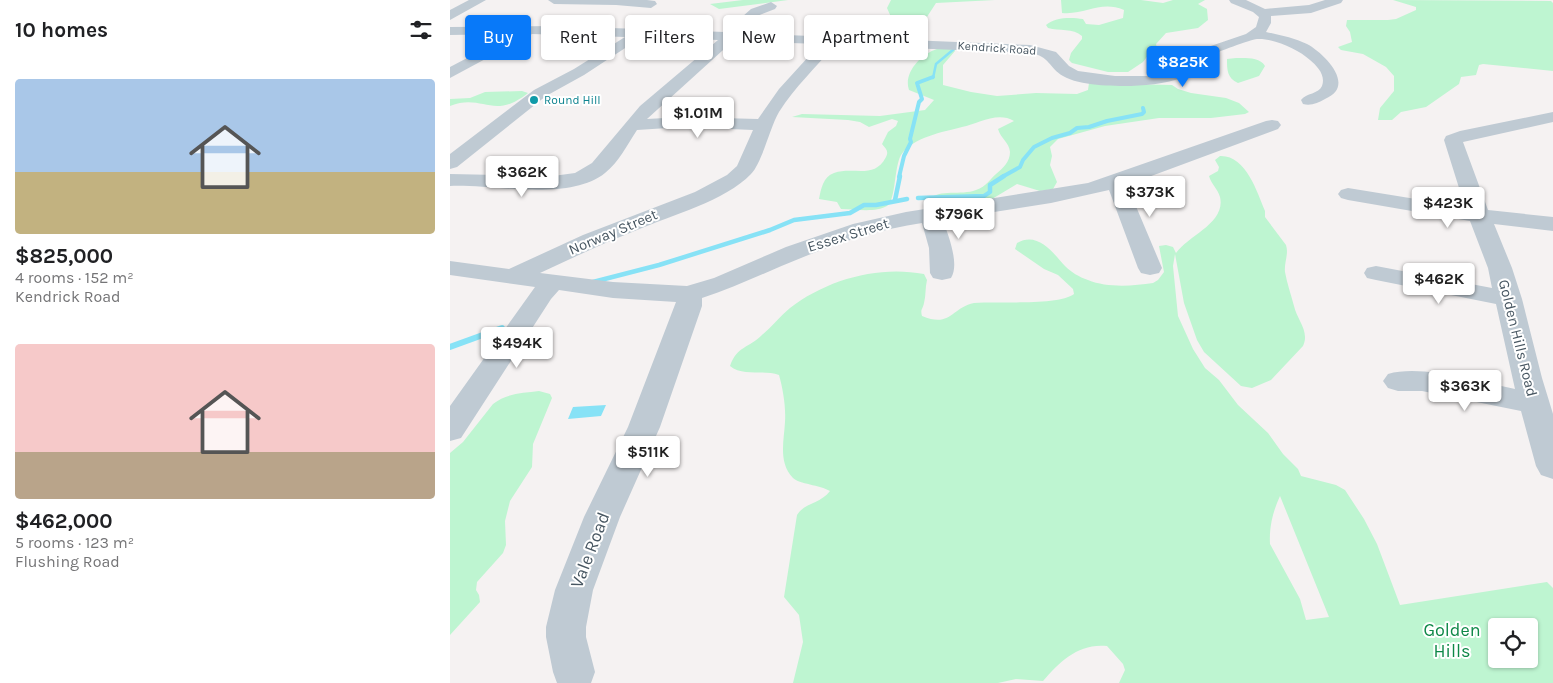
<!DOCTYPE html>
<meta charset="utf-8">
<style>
:root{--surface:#fff;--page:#f2f2f2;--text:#202124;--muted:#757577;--accent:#0879f9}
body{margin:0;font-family:Karla,sans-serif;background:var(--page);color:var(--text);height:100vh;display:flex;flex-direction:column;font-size:19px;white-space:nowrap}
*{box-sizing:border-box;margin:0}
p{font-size:16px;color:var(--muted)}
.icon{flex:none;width:28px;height:28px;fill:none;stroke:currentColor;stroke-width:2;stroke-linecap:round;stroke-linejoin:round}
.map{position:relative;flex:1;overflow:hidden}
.panel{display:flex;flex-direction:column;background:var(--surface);width:450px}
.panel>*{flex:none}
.top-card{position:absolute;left:15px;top:15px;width:475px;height:45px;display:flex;gap:10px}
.fabs{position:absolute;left:1038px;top:618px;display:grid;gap:10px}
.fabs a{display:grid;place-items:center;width:50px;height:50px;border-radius:5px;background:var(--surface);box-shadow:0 1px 4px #0004;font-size:25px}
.price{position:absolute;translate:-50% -42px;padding:0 11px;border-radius:5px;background:#fff;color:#222;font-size:16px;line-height:32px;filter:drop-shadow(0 1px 2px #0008)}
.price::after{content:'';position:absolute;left:50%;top:30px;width:15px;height:11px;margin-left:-8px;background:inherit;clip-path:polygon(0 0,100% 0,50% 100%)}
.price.selected{background:var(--accent);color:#fff}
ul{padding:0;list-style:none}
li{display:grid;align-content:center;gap:10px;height:265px;padding:0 15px}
li span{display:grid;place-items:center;height:155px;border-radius:5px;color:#555}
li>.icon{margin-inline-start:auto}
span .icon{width:90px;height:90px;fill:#fffc;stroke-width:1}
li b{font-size:21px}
h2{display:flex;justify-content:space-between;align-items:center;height:60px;padding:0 15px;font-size:21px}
.chip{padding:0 18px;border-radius:5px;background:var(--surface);box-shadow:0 1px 4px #0004;font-size:18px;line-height:45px}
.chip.selected{background:var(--accent);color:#fff}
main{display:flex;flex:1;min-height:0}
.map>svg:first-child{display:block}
.green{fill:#bef5d1;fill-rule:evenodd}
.water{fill:#87e2f6}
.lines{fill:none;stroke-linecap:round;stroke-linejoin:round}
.stream-far3{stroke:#87e2f6;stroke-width:2.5}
.stream-far2{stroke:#87e2f6;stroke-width:4}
.stream-far1{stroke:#87e2f6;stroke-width:4.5}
.stream{stroke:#87e2f6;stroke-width:6}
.minor{fill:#bfcad3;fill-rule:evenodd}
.culture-dot{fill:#0f9aa8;stroke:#fff;stroke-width:2}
.labels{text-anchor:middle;stroke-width:4;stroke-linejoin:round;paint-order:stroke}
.far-street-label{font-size:12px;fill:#485762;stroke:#fff}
.far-culture-label{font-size:12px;fill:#0d838f;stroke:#fff;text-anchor:start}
.street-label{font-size:15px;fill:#485762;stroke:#fff}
.near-street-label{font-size:18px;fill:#485762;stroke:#fff}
.near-park-label{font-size:18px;fill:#0e8847;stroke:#fff}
</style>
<main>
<section class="panel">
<h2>10 homes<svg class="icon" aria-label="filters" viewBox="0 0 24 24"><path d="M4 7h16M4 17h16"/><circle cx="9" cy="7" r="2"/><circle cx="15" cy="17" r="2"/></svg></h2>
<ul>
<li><span style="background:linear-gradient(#a9c7e8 60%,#c2b280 0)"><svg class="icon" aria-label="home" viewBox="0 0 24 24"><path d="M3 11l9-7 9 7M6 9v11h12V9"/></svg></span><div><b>$825,000</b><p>4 rooms · 152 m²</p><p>Kendrick Road</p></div></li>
<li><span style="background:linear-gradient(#f6c9c9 70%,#b9a48a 0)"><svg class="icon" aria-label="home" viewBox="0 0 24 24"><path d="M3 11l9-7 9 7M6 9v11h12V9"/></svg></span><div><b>$462,000</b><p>5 rooms · 123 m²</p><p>Flushing Road</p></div></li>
</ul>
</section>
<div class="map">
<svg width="1103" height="683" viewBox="0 0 1103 683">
<rect width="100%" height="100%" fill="#f5f2f2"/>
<g class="green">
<polygon points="293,0 338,0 269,9 260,4"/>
<polygon points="441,0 545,0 486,3 473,23 465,27 441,17 437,8"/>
<path d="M 611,0 L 691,0 L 713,3 L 723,0 L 755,0 L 748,4 L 757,9 L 758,20 L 748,28 L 716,33 L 706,44 L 707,48 L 702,50 L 693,62 L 678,72 L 658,72 L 622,63 L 619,60 L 621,53 L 632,39 L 632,36 C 623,28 609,31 598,28 L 596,25 C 605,17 621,17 633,19 L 636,24 L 649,25 L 673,18 L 674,10 C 650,0 637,15 612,13 Z"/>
<polygon points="943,0 1101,1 1103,3 1103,71 1033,64 1029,65 1026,75 1011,77 1009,84 976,107 951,112 942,120 928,120 930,108 944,91 944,76 936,67 913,54 891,50 888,47 902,42 900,32 896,26 897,20 938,20 946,19 966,10 966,7"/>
<path d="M 487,49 L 504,49 L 505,51 L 493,65 L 493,85 L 521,92 L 547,96 L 586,93 L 627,94 L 638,90 L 639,83 L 722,85 L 728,89 L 741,93 L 776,98 L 789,103 L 799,112 L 795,114 L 761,118 L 709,118 L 655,126 L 608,139 L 600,147 L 602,156 L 600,165 L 607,182 L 603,189 L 590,191 L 567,184 L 542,199 L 489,207 L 478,206 L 478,200 C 490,188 511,196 526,190 C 537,186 539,180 546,174 C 553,168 560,162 560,152 C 559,142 551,139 548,129 L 564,121 C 547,111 528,124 512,127 C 493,132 463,137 451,155 C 444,167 446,200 437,206 C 425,213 405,209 391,209 L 387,202 L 369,199 C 371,189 373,177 384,173 C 404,166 424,180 436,157 C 439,151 436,149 432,144 L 438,132 L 446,126 L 448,121 L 442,119 L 419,127 L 410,122 L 398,120 L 342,117 L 352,114 L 430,116 L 475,110 L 484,100 L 459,90 C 453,73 471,54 487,49 Z"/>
<path d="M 786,58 C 796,58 810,57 815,66 L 809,76 L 788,83 C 777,78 777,70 777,59 Z"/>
<path d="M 72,91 L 78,93 C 43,121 33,93 0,106 L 0,99 L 20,98 L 35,92 Z"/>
<path d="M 770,156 C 796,155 807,192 815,211 L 815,217 L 836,245 C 839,254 834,262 835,272 C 837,283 841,295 844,306 C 847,320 860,331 853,346 L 821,380 L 802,388 L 791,386 L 754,352 L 747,340 L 734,303 L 725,254 L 723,266 L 728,316 L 743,349 L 755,368 L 769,380 L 788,405 L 818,433 L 833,454 L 848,469 L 851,476 L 886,485 L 895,490 L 914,519 L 927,544 L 950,605 L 1097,582 L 1103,588 L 1103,683 L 669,683 L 675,670 L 673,664 L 657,646 C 629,643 610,661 593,681 L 566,679 L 548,683 L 343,683 L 353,642 L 349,615 L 334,597 L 347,515 C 354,503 370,504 380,491 C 370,485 349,484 343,478 C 328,462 334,441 335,422 C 336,407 333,389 329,375 C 314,369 293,377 280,366 C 287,346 299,348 312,335 C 322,327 330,316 340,308 C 376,280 428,265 474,274 L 477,280 C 475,288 476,296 474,303 C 473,309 470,309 472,316 C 501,328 501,308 524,303 C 546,301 609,306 624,294 L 623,289 L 608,275 L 594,269 L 565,249 L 567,243 C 588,231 603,253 615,266 C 621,272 629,277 638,280 C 657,288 683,286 703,283 L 708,280 L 714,272 L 709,246 L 716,245 L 723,247 L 726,253 C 739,235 776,223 770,197 C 768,189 761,184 759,176 L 768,171 L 769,167 L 765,160 ZM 830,496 L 879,617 L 856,620 L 850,599 L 820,544 C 819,527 823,511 830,496 ZM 1079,626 L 1079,659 L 1046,659 L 1046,626 Z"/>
<path d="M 89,391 L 100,394 L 102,398 L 83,444 L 82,467 L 60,501 L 55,521 L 56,545 L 53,553 L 27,582 L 26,590 L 29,595 L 30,602 L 0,635 L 0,453 L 13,442 L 43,404 C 57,393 73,393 89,391 Z"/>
</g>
<polygon class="water" points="156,405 151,416 118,419 123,407"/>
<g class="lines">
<polyline class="stream-far3" points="483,78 486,64 504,49"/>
<g class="stream-far2">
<polyline points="449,177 454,156 461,142 460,139 469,102 472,99 467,83 483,77"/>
<polyline points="552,177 570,167 573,160 584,147 602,138 620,133 627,128 639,127 657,121 692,114 694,112 693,108"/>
</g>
<g class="stream-far1">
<polyline points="468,198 534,196 540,192 540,185 554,176"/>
<polyline points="445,200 450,176"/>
<polyline points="143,282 209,265 320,230 344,220 400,213 414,205 426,205 457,199"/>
</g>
<polyline class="stream" points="0,347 52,328"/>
<g class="minor">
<polygon points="19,0 36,0 0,20 0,10"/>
<polygon points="98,0 197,0 205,1 207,4 201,8 166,5 104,4"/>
<path d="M 779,0 L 796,0 L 815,9 L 859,5 L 875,0 L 893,0 L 891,3 L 861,13 L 821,16 L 821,23 L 816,32 C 830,35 844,38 857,44 C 874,53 907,86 875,99 C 868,103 861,106 853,104 L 851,100 C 856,93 869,94 872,86 C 876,75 867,66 860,60 C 848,49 823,38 807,39 C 800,40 766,52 760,56 C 752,61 749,70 741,74 C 723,83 701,85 681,86 C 663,86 630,86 613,76 C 599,68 600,56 580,53 L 385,45 C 366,67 345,87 329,112 C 320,127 312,163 301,174 C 275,201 222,215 187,230 C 154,243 122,258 90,273 L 163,282 L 237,286 L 264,278 L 336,247 L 403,224 L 456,212 L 638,183 L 816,121 L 822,120 L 828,121 L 831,125 L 828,129 L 677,185 L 712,268 L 709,273 L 700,275 L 691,273 L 688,268 L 659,190 L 601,203 L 493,220 C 498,235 510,264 501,278 L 492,280 L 483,278 L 480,273 L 479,248 L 472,223 C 431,229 390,242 351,258 C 318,271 286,287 252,298 L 252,306 L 210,427 L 170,517 L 143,590 L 136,627 L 136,637 L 145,672 L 141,683 L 107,683 L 103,672 L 96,637 L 96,627 L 105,590 L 134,517 L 178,427 L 226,302 L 163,298 L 109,290 L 101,299 L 11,438 L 0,441 L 0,406 L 85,287 L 0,275 L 0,261 L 59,269 L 133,235 L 245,192 L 277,175 L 287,166 L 303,130 L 233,127 L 187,130 C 177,145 169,162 155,173 C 119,202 44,184 0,186 L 0,174 L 103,176 L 125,173 L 142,163 L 190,106 L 268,40 L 192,37 L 134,75 L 96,96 L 7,167 L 0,169 L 0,154 L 84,90 L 124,69 L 175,37 L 82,34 L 0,78 L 0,67 L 63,34 L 0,35 L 0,27 L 104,26 L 275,32 L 301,9 L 321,2 L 327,6 L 325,9 L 307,16 L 290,33 L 580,45 L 606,52 L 619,66 L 628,71 L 665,76 L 696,76 L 720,72 L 731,68 L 752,49 L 796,34 L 806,27 L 809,17 L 803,12 L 781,3 ZM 283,41 L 370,44 L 329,89 L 308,119 L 233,117 L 197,119 Z"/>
<path d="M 1103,112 L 1103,122 L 1013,142 L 1038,210 L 1103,217 L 1103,231 L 1044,224 L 1062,268 L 1072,299 L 1092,378 L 1103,414 L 1103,479 L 1091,475 L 1086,466 L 1071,411 L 972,391 L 948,391 L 938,388 L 933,381 L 938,374 C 972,364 1029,382 1065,389 L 1046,304 L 926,280 L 917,278 L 914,273 L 917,268 L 926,266 L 1042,288 L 1038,268 L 1020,221 L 898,200 L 891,198 L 888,194 L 891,190 L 898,188 L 1015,207 L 994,140 L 996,136 L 1010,131 Z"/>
</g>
</g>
<circle class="culture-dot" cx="84" cy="100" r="5"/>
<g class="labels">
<g class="far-street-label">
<text transform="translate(547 48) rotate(4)" y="4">Kendrick Road</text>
</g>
<g class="far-culture-label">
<text x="94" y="104">Round Hill</text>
</g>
<g class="street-label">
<text transform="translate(163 232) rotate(-23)" y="5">Norway Street</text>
<text transform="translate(398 235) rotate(-17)" y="5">Essex Street</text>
<text transform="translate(1068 338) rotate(76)" y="5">Golden Hills Road</text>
</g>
<g class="near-street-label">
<text transform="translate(140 550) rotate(-69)" y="6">Vale Road</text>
</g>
<g class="near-park-label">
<text x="1002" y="636">Golden<tspan x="1002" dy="21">Hills</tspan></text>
</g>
</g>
</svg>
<div class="fabs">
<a><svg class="icon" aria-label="locate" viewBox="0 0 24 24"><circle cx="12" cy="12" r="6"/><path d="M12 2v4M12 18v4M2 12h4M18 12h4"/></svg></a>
</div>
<b class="price selected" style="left:733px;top:88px">$825K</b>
<b class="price" style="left:248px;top:139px">$1.01M</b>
<b class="price" style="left:72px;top:198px">$362K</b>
<b class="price" style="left:700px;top:218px">$373K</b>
<b class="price" style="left:998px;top:229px">$423K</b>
<b class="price" style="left:509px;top:240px">$796K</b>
<b class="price" style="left:989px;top:305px">$462K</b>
<b class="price" style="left:67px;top:369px">$494K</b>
<b class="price" style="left:1015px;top:412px">$363K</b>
<b class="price" style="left:198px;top:478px">$511K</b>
<div class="top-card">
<a class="chip selected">Buy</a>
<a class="chip">Rent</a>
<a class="chip">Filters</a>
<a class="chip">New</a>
<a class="chip">Apartment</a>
</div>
</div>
</main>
